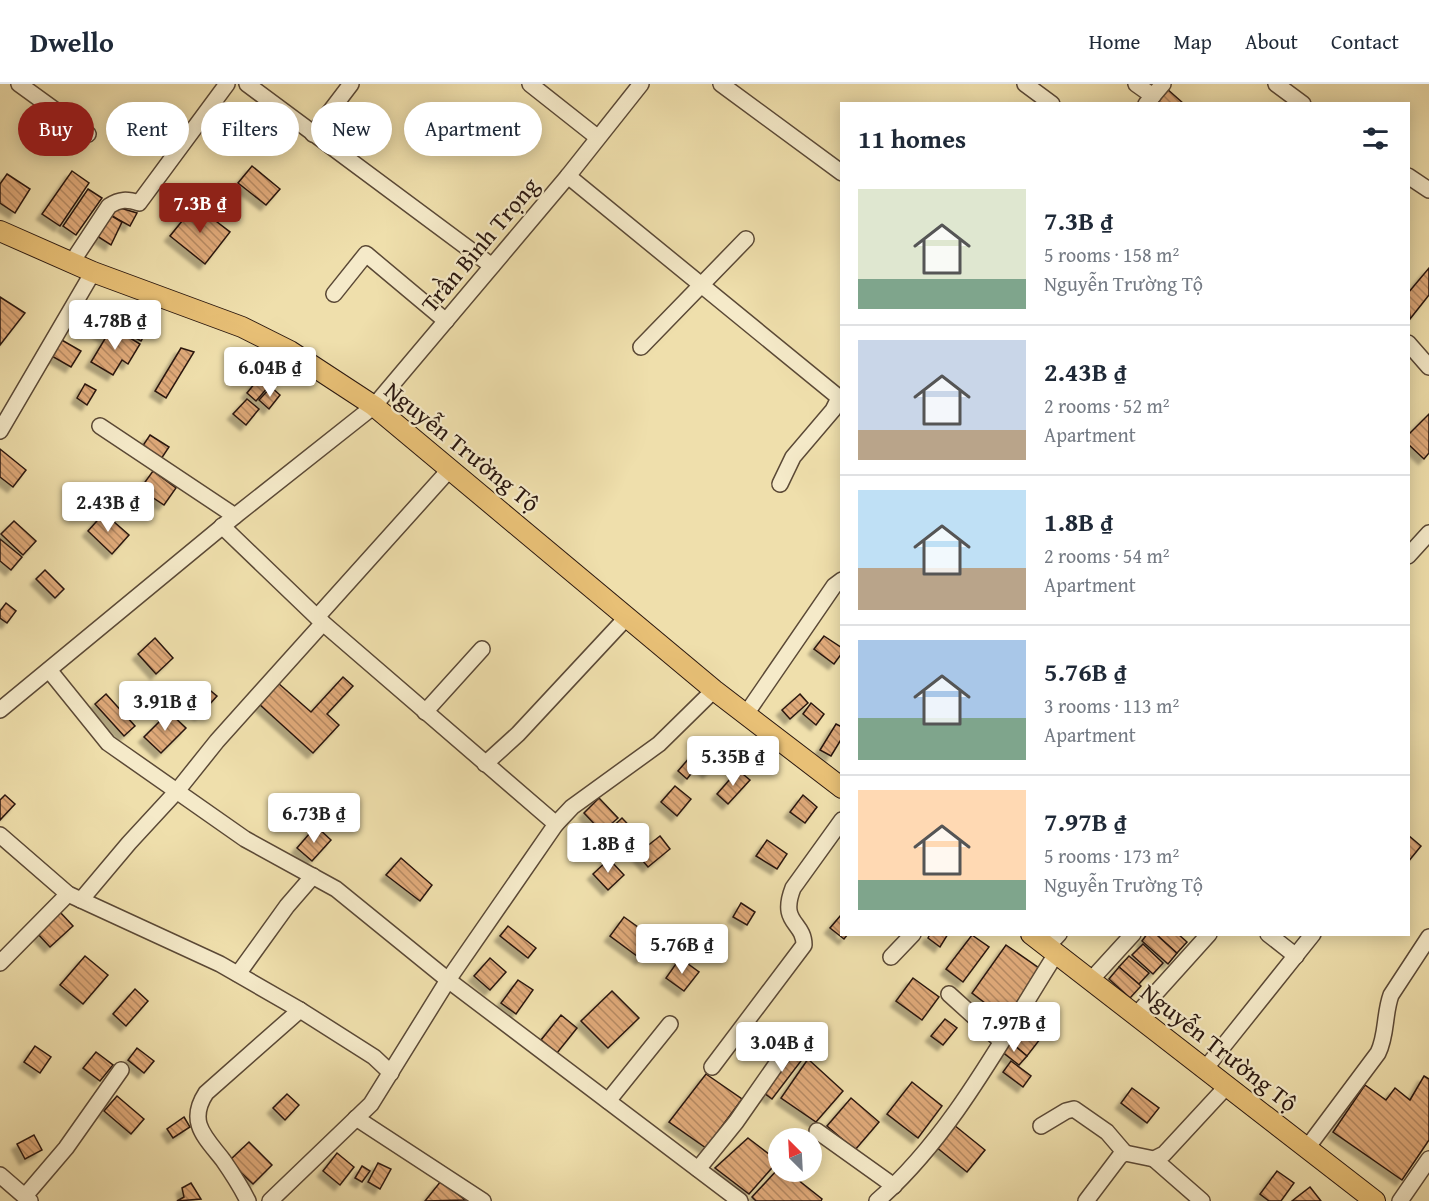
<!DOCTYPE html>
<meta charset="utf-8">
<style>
:root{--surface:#fff;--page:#f2f2f3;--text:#1f2937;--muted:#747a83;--line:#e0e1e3;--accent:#8f2418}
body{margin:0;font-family:"Gentium Book Plus",serif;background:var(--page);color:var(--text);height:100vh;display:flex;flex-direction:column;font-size:22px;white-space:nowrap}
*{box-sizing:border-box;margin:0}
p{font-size:20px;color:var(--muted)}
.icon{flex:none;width:33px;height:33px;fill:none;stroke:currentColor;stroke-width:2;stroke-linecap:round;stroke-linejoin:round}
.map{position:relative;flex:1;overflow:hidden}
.details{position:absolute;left:840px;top:18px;width:570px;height:834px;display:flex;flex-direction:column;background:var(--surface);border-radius:0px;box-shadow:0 3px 15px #0003}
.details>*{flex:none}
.hud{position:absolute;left:18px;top:18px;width:570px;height:54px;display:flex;gap:12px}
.needle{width:39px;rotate:336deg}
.fabs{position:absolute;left:768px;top:1044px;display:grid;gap:12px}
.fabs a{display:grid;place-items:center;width:54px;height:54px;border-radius:50%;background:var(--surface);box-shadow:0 3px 15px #0003;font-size:30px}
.price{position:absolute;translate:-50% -51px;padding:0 14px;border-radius:6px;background:#fff;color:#222;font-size:20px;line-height:39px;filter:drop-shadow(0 2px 3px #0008)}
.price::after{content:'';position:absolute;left:50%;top:36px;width:18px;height:14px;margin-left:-9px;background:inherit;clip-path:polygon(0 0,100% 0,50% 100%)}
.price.current{background:var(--accent);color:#fff}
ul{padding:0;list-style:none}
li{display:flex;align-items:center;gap:18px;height:150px;padding:0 18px}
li+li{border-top:2px solid var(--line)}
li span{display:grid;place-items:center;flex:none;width:168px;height:120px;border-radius:0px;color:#555}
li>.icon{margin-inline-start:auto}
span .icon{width:72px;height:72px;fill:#fffc;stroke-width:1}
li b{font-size:26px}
h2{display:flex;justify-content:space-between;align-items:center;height:72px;padding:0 18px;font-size:26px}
.tag{padding:0 21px;border-radius:27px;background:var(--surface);box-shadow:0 3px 15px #0003;font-size:21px;line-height:54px}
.tag.current{background:var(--accent);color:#fff}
header{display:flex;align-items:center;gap:36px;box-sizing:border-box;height:84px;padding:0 30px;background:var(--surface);border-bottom:2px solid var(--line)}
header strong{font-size:28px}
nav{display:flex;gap:33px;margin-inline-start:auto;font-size:21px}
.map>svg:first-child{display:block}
.building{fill:url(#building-back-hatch);stroke:#2a170f;stroke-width:1.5;filter:url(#shadow)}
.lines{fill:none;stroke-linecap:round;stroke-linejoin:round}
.minor-casing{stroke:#5b4936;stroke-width:18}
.major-casing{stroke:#2a170f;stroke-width:22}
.minor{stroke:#f5eac9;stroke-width:15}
.major{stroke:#e8c076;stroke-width:20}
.labels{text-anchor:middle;stroke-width:4.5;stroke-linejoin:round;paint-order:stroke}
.street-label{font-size:24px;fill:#2a170f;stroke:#f5eac9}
</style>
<header>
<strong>Dwello</strong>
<nav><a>Home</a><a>Map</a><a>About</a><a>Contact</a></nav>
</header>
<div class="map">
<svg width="1429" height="1117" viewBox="0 0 1429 1117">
<defs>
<pattern id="building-back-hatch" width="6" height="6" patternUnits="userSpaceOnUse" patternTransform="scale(1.5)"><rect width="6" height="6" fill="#dfa979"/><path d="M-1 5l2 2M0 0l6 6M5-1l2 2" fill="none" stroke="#b58962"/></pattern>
<filter id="shadow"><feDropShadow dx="-5.5" dy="5.5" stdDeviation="1.5" flood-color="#0004"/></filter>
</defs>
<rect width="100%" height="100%" fill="#efdfac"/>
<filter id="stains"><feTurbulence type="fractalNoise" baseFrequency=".00333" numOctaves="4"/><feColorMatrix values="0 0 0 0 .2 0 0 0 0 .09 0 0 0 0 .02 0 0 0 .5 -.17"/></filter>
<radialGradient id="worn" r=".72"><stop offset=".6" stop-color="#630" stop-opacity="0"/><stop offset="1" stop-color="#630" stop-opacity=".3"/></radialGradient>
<g class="building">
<polygon points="1166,4 1184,20 1152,20"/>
<polygon points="252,82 280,105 266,121 238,99"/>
<polygon points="72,87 89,99 60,142 42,130"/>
<polygon points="7,90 30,105 15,129 0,119 0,100"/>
<polygon points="88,105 102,114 76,151 63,142"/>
<polygon points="195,121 230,148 205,180 170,152"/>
<polygon points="117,123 137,129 130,142 110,131"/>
<polygon points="110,131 122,138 111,161 97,152"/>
<polygon points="1429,184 1429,211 1410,235 1408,209"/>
<polygon points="0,213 25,229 0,261"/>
<polygon points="79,215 115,237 105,253 69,230"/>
<polygon points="127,222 153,237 141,257 132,252 140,238 123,229"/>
<polygon points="112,243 140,260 128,280 122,276 113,291 91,278"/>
<polygon points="60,255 81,267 71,283 50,271"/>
<polygon points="181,264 194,268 166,314 155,307"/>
<polygon points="259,294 269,302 256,317 247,309"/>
<polygon points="85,300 96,306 87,321 77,314"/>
<polygon points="271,303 280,311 269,325 259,316"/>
<polygon points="247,315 259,325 246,341 233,330"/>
<polygon points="1429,330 1429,369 1424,375 1408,360 1408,351"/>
<polygon points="150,351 169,363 161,375 142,363"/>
<polygon points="0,365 26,386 13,403 0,393"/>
<polygon points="153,387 176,404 164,421 140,405"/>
<polygon points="104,429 129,451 112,470 88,447"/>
<polygon points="14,437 36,457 23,471 1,450"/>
<polygon points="0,455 22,473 11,486 0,477"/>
<polygon points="45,486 64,505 55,514 36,495"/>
<polygon points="6,519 16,527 7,539 0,534 0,527"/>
<polygon points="824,552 842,564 842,569 834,580 814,565"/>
<polygon points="155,554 173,574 156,590 138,570"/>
<polygon points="343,593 353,602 327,630 339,641 313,669 259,620 278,599 311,628"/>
<polygon points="200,598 217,612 200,631 183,617"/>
<polygon points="106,610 135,642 124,652 95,620"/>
<polygon points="800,610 808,619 790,635 782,626"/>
<polygon points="811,619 824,630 816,641 803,630"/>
<polygon points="169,628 186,644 161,669 144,653"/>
<polygon points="836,640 842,643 842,654 831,672 820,666"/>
<polygon points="709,654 716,661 700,678 692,671"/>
<polygon points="719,662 727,669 708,689 700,681"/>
<polygon points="690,673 698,681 687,695 678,687"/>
<polygon points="738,686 750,696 728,720 717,710"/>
<polygon points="675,702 691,715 677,732 661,718"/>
<polygon points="5,711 15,720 0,736 0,716"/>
<polygon points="803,711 817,723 805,739 790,728"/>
<polygon points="599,714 618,734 602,748 584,729"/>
<polygon points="622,734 640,753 621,771 603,752"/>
<polygon points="316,742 331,756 312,777 297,764"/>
<polygon points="1408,751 1421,762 1408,778"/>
<polygon points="660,752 670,765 648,783 637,770"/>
<polygon points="767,756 787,770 777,785 756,772"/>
<polygon points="401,774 432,801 420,817 386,791"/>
<polygon points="609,775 624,791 608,806 593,790"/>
<polygon points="741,819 755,828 747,841 733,833"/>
<polygon points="59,827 73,842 50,863 37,849"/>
<polygon points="841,831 842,850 848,850 844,855 830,844"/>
<polygon points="624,833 656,856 641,875 610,852"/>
<polygon points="508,842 536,864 528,874 500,852"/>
<polygon points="930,850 948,850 940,863 928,854"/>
<polygon points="1147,850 1156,850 1177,869 1168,880 1142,857"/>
<polygon points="1156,850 1178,850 1187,858 1177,869"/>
<polygon points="972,851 989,863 963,898 946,885"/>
<polygon points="1143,860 1163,879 1153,890 1132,871"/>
<polygon points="1006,861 1039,884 1006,935 972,909"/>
<polygon points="85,872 108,891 83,920 60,901"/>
<polygon points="1129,872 1149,889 1139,900 1119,883"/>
<polygon points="490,874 506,888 490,906 474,892"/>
<polygon points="680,874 699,888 684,907 666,894"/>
<polygon points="1119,883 1141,902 1130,914 1109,895"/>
<polygon points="913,894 939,913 922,936 896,917"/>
<polygon points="518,896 533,906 516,930 501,919"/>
<polygon points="135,905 148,917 126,942 113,930"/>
<polygon points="612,907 639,934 608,964 581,937"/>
<polygon points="561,931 577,944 557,969 541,956"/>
<polygon points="1021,932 1044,950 1027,972 1004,953"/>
<polygon points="945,935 957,944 943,961 931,952"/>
<polygon points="1009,957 1027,972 1019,981 1001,967"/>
<polygon points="35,962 51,973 40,989 24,978"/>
<polygon points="137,964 154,977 144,989 128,976"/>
<polygon points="791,964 804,973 772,1015 760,1006"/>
<polygon points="96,968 113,981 100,997 83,984"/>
<polygon points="808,975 843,1007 816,1038 781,1014"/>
<polygon points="1011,977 1031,992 1023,1003 1003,988"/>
<polygon points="706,990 742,1015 706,1064 669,1038"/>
<polygon points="1424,992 1429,995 1429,1056 1402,1096 1333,1048 1365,1001 1386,1016 1395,1004 1410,1016"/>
<polygon points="912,998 942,1022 918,1054 887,1030"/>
<polygon points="1132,1004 1159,1024 1147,1039 1121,1019"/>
<polygon points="287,1010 299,1021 285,1036 273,1024"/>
<polygon points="117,1012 144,1035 131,1050 104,1027"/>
<polygon points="851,1014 879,1038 855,1066 827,1042"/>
<polygon points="184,1033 190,1043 173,1054 167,1045"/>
<polygon points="954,1041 985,1066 967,1088 936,1063"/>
<polygon points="34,1051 42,1066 25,1075 17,1060"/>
<polygon points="748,1054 778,1077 749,1110 715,1084"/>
<polygon points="249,1058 272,1081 253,1100 229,1077"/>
<polygon points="337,1069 354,1083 340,1101 323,1087"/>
<polygon points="378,1079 391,1085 380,1105 368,1098"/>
<polygon points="362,1082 370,1087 362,1098 355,1094"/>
<polygon points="778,1085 778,1088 788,1088 822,1115 821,1117 756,1117 752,1113"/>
<polygon points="1277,1087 1294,1099 1281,1117 1269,1117 1260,1110"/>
<polygon points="441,1097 465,1116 425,1117"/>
<polygon points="191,1099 201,1115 177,1117 184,1113 182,1104"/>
<polygon points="1310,1103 1321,1117 1292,1117"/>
</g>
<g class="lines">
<g class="minor-casing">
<g id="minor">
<polyline points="19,0 88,50"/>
<polyline points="247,0 492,182"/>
<polyline points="530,0 597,53"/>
<polyline points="721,0 842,89"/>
<polyline points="1025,0 1052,20"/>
<polyline points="1136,0 1153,12"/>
<polyline points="1276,0 1303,20"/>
<polyline points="1146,20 1163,0"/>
<polyline points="313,50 351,0"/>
<polyline points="568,92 842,316"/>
<polyline points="1408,92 1429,106"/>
<path d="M 72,178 L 109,122 C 120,115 127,115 139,119 L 227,0"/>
<polyline points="334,210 366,170 446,237"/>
<polyline points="1408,259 1429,283"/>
<polyline points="641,263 746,155"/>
<polyline points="100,342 235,432"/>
<polyline points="0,347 93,188"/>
<polyline points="780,400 793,373 833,326 839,314"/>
<polyline points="222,442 323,539 556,740"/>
<polyline points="1408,472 1429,449"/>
<polyline points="317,533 450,385"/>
<polyline points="49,586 108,659 245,755 336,805 448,896 740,1117"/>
<polyline points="0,626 235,432 374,322 568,92 641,0"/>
<polyline points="425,628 482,565"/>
<polyline points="746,630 834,502 842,496"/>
<polyline points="485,680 518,650 627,533"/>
<polyline points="0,751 68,810 220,880 300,926 374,973 391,989"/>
<polyline points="81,816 129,759 177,707 217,657 323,539"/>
<polyline points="1268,850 1296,872"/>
<polyline points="1047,863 1059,850"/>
<polyline points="891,873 913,850"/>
<polyline points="0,879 68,810"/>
<polyline points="238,890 287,822 313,792"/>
<polyline points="1090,897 1133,850"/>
<polyline points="949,910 1001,957"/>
<polyline points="1136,931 1209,850"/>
<path d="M 712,983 L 804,861 C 804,837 779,840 793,804 L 842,736"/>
<polyline points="1205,985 1313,850"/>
<polyline points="608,1017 670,940"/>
<polyline points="356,1034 483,1117"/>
<polyline points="1041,1042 1066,1027 1074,1025 1107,1048 1125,1069"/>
<polyline points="817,1047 894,1102"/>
<path d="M 1307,1064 L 1378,969 C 1387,951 1384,930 1391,911 L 1429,853"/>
<polyline points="1154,1075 1202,1117"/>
<polyline points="698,1085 736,1038 787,965"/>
<polyline points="0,1091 30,1117"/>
<polyline points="25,1112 66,1064 121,986"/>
<path d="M 248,1117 C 241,1103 232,1089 223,1076 C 205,1053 187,1038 206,1009 L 300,926"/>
<polyline points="270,1117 371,1020 448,896 556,740 572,723 659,660 714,606"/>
<path d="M 877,1117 C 952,1052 1003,953 1056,870"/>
<polyline points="1086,1117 1120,1072 1125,1069 1154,1075 1164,1070 1227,1002"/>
<polyline points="1400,1117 1429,1075"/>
</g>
</g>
<g class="major-casing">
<g id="major">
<polyline points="0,147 93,188 242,243 290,267 374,322 714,606 842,704"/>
<polyline points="1031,850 1375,1117"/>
</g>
</g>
<use href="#minor" class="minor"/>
<use href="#major" class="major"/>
</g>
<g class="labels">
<g class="street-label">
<text transform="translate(480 161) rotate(-50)" y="8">Trần Bình Trọng</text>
<text transform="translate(462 363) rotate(39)" y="8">Nguyễn Trường Tộ</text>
<text transform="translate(1219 964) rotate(38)" y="8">Nguyễn Trường Tộ</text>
</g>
</g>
<rect width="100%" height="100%" filter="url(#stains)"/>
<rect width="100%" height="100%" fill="url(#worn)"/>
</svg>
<div class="fabs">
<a><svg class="needle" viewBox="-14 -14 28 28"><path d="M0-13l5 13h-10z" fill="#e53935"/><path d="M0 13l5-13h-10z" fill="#747a83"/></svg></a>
</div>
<b class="price current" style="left:200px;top:150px">7.3B ₫</b>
<b class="price" style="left:115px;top:267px">4.78B ₫</b>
<b class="price" style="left:270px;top:314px">6.04B ₫</b>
<b class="price" style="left:108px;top:449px">2.43B ₫</b>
<b class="price" style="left:165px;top:648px">3.91B ₫</b>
<b class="price" style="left:733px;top:703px">5.35B ₫</b>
<b class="price" style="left:314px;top:760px">6.73B ₫</b>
<b class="price" style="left:608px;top:790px">1.8B ₫</b>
<b class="price" style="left:682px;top:891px">5.76B ₫</b>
<b class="price" style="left:1014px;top:969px">7.97B ₫</b>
<b class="price" style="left:782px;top:989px">3.04B ₫</b>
<div class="hud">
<a class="tag current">Buy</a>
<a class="tag">Rent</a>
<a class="tag">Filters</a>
<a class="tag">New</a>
<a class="tag">Apartment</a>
</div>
<section class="details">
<h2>11 homes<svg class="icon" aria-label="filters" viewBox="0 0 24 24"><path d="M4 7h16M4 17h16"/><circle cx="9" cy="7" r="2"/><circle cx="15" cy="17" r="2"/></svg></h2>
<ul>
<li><span style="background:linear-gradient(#dfe7d0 75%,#7fa58c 0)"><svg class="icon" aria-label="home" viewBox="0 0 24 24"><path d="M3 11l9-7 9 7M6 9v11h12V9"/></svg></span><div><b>7.3B ₫</b><p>5 rooms · 158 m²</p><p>Nguyễn Trường Tộ</p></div></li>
<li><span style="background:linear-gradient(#c9d6e8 75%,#b9a48a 0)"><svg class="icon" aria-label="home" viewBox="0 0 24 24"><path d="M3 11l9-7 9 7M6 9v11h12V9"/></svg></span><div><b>2.43B ₫</b><p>2 rooms · 52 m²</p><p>Apartment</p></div></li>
<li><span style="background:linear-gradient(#bfe0f5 65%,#b9a48a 0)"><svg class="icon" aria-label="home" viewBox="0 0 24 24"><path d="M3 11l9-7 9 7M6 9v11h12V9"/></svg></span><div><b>1.8B ₫</b><p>2 rooms · 54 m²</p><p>Apartment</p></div></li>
<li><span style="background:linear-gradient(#a9c7e8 65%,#7fa58c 0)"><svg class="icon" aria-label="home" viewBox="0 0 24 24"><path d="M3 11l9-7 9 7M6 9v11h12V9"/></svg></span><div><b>5.76B ₫</b><p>3 rooms · 113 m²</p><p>Apartment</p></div></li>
<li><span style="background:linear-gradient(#ffd9b3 75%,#7fa58c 0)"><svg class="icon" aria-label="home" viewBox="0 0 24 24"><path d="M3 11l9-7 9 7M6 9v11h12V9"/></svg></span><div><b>7.97B ₫</b><p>5 rooms · 173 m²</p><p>Nguyễn Trường Tộ</p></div></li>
</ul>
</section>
</div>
